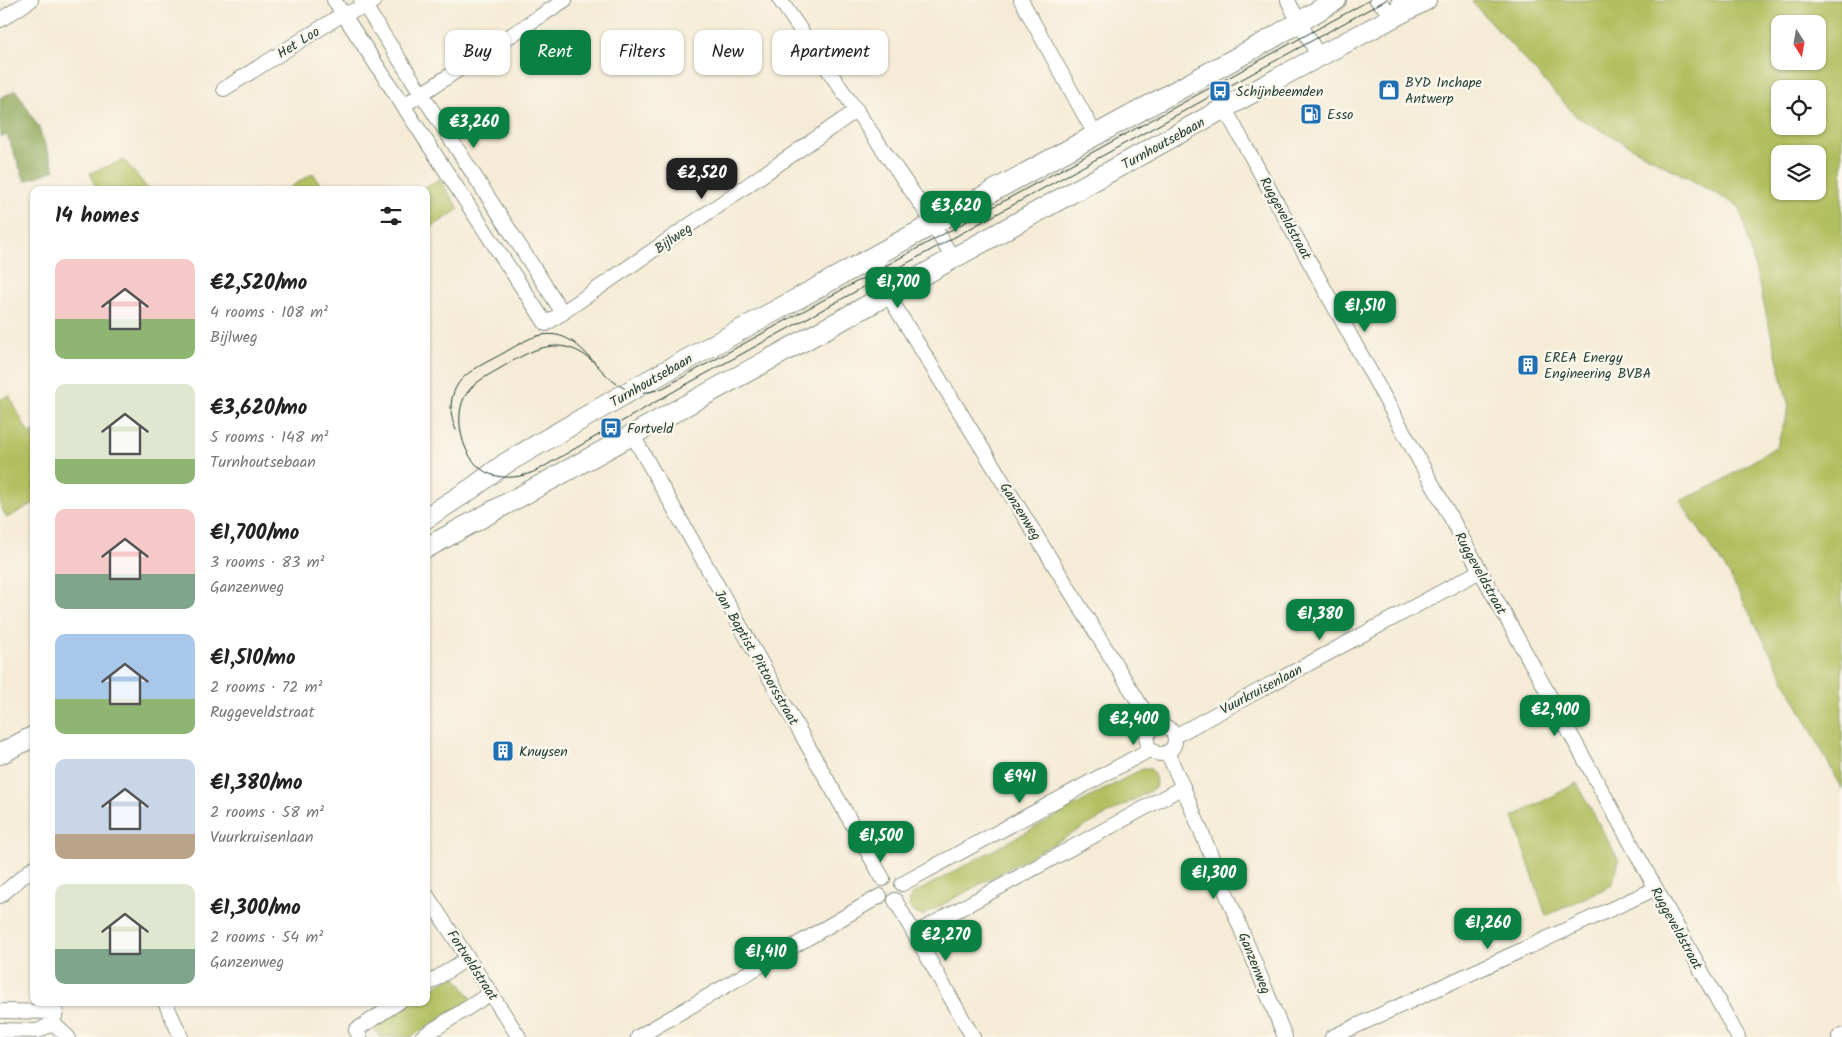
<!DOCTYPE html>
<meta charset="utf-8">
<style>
:root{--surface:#fff;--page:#f2f2f2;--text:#222;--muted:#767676;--accent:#0b8043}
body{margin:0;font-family:Kalam,sans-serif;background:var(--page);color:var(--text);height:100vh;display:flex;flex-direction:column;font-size:19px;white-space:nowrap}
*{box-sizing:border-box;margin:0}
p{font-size:16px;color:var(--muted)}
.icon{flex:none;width:28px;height:28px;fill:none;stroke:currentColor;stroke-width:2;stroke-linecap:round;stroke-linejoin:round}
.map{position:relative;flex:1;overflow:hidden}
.side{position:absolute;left:30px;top:186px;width:400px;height:820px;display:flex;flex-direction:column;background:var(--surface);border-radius:10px;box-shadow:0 1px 4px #0004}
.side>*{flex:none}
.guide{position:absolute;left:445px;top:30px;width:475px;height:45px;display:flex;gap:10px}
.needle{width:32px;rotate:169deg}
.tools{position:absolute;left:1771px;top:15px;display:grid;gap:10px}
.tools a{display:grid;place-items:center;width:55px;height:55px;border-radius:10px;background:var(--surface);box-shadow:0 1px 4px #0004;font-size:25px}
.price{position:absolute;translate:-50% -42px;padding:0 11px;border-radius:10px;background:var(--accent);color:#fff;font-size:16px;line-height:32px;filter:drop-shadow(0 1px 2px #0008)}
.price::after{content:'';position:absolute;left:50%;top:30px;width:15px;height:11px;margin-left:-8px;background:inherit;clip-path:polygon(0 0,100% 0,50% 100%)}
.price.selected{background:#222;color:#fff}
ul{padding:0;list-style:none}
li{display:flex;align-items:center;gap:15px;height:125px;padding:0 25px}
li span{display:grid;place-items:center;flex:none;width:140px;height:100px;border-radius:10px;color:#555}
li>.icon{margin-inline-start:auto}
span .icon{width:60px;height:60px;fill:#fffc;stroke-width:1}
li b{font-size:21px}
h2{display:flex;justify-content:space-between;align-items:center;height:60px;padding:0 25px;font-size:21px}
.tag{padding:0 18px;border-radius:10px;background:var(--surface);box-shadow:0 1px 4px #0004;font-size:18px;line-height:45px}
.tag.selected{background:var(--accent);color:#fff}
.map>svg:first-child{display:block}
.green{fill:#b2bf61;stroke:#687e4a;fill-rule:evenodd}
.forest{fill:#8da657;stroke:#567246}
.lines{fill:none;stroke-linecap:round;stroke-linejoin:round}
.minor-casing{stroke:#8a9485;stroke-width:16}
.secondary-casing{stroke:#8a9485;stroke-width:22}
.minor{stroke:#fff;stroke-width:14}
.secondary{stroke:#fff;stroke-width:20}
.tram{stroke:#1f3d34;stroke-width:1}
.labels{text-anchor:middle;stroke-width:5;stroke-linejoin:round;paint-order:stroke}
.street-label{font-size:14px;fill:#1f3d34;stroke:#fbf7ec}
.poi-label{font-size:14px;fill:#1f3d34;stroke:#fbf7ec;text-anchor:start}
</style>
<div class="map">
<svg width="1842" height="1037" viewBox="0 0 1842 1037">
<rect width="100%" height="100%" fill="#fbf7ec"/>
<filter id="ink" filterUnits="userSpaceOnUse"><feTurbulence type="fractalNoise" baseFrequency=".02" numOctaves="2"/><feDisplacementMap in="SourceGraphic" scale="10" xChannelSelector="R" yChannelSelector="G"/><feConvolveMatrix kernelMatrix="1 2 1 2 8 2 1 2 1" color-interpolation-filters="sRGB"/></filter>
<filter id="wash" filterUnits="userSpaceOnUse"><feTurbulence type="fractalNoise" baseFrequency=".0096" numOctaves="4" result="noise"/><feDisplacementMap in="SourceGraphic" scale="20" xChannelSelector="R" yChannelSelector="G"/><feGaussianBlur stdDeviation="1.12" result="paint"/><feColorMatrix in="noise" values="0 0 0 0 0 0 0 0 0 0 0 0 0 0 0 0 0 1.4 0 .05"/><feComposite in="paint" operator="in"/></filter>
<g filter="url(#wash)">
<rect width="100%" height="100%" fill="#f5ebd6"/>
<g class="green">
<path d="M 1475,0 L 1842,0 L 1842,789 L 1729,574 L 1680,501 L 1715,485 L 1777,446 L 1789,407 L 1740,207 L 1577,117 L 1472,2 ZM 1780,24 L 1818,24 L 1818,61 L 1780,61 ZM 1780,89 L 1818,89 L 1818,126 L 1780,126 ZM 1780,154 L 1818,154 L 1818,191 L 1780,191 Z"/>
<polygon points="124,160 149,190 97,190 90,173"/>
<polygon points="313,173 324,190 286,190"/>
<polygon points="439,179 459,209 426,231 426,190 421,190"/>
<polygon points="9,395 29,434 34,432 34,503 7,518 0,505 0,400"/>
<path d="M 1142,769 L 1151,769 C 1155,776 1157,780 1155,788 L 922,916 L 912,911 L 909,906 L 911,895 Z"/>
<polygon points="1577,783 1619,861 1612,885 1546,916 1513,817"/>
<polygon points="454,975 472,999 411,1037 379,1037 372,1026 409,1003 426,1002 426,992"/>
</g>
<polygon class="forest" points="16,90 38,126 55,170 25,181 7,135 0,137 0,98"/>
</g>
<g filter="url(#ink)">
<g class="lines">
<g class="minor-casing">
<g id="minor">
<polyline points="334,0 546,324 857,110"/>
<polyline points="361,0 563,313"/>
<polyline points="780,0 924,209 952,257"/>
<polyline points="1021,0 1096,136"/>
<polyline points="1288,0 1291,7 1319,57"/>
<polyline points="1377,0 1387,9 1399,14 1399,0"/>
<polyline points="0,20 31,0"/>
<polyline points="224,89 343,14 365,7 375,0"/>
<polyline points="403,106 565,0"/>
<polyline points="1225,109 1738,1037"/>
<polyline points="882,252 876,270 878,279 1154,727"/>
<polyline points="632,434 883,879"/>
<circle cx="1161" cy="740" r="14"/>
<polyline points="1175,736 1480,571"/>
<polyline points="1167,752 1183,787 1285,1037"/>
<polyline points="902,884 1151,749"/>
<polyline points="426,894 519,1037"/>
<polyline points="0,896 34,867"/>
<polyline points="895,900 973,1037"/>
<polyline points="914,934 1183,787"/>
<polyline points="426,985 468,958"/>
<polyline points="165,1002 181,1037"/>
<polyline points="0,1011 56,1012 53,1023 38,1031 0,1030"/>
<polyline points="53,1023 68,1037"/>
<polyline points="360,1037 356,1030 399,1002"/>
<polyline points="422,1037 491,993"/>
<polyline points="638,1037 880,896"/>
<polyline points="1332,1037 1655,889"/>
<polyline points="1839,1037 1842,1035"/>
</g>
</g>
<g class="secondary-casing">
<g id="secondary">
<polyline points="426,518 471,489 506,463 630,391 882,252 1269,40 1336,0"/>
<polyline points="426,548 887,295 1284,75 1426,0"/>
<polyline points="0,754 34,736"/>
</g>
</g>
<use href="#minor" class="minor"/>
<use href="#secondary" class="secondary"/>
<g class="tram">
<path d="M 595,363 C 560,332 533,349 499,369 C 485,377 471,384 464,398 C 453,422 464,464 490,474 C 506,480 523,477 538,470 L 678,389 L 1386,0"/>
<path d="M 456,430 C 448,412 449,391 464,377 C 476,366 494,359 507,351 C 518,345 529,337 542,335 C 594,326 601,412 663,388 L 1370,0"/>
</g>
</g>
</g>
<defs>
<g id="shop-square" transform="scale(1.125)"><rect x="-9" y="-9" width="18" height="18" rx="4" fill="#1f6fb2" stroke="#fbf7ec"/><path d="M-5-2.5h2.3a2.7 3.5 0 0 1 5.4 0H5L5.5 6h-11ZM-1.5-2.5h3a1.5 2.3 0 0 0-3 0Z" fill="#fff"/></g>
<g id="bus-square" transform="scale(1.125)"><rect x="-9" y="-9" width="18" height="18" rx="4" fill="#1f6fb2" stroke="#fbf7ec"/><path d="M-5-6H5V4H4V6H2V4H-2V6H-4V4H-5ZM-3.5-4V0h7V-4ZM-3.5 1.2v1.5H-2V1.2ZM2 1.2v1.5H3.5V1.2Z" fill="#fff"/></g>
<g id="fuel-square" transform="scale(1.125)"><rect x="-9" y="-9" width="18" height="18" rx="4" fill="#1f6fb2" stroke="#fbf7ec"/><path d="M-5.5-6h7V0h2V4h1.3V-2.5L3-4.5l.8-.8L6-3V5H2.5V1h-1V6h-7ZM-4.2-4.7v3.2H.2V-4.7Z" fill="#fff"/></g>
<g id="building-square" transform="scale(1.125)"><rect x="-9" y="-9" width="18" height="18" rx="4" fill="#1f6fb2" stroke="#fbf7ec"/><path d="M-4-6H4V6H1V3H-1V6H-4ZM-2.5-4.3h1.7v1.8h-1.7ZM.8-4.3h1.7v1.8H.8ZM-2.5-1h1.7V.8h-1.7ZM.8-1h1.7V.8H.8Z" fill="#fff"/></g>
</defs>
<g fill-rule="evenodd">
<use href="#shop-square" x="1389" y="90"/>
<use href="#bus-square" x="1220" y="91"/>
<use href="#fuel-square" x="1311" y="114"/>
<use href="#building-square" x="1528" y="365"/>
<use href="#bus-square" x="611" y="428"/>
<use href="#building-square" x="503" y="751"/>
</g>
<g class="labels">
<g class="street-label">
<text transform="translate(298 42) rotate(-32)" y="5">Het Loo</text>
<text transform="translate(1163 143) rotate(-29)" y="5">Turnhoutsebaan</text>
<text transform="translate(1286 218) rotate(61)" y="5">Ruggeveldstraat</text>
<text transform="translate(673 238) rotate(-35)" y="5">Bijlweg</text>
<text transform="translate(651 380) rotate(-30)" y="5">Turnhoutsebaan</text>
<text transform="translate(1021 511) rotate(58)" y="5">Ganzenweg</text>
<text transform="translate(1481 573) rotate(61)" y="5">Ruggeveldstraat</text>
<text transform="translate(757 657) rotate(60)" y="5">Jan Baptist Pittoorsstraat</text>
<text transform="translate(1261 689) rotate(-28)" y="5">Vuurkruisenlaan</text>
<text transform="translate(1677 928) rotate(61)" y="5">Ruggeveldstraat</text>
<text transform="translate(1255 963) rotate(68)" y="5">Ganzenweg</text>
<text transform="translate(473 965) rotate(57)" y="5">Fortveldstraat</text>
</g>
<g class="poi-label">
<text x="1405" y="87">BYD Inchape<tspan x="1405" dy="16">Antwerp</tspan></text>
<text x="1236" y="96">Schijnbeemden</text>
<text x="1327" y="119">Esso</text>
<text x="1544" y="362">EREA Energy<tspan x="1544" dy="16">Engineering BVBA</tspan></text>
<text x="627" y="433">Fortveld</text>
<text x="519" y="756">Knuysen</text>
</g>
</g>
</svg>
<div class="tools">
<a><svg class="needle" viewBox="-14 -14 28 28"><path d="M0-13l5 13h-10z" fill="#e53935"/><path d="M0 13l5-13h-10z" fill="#767676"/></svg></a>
<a><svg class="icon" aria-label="locate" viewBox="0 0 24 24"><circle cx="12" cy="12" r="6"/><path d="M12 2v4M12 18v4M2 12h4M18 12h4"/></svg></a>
<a><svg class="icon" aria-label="layers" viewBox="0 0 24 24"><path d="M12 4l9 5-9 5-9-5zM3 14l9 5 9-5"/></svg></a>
</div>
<b class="price" style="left:474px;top:149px">€3,260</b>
<b class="price selected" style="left:702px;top:200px">€2,520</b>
<b class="price" style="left:956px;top:233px">€3,620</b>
<b class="price" style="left:898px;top:309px">€1,700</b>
<b class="price" style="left:1365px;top:333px">€1,510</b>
<b class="price" style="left:1320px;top:641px">€1,380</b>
<b class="price" style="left:1555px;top:737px">€2,900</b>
<b class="price" style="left:1134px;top:746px">€2,400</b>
<b class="price" style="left:1020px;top:804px">€941</b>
<b class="price" style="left:881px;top:863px">€1,500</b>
<b class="price" style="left:1214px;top:900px">€1,300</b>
<b class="price" style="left:1488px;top:950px">€1,260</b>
<b class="price" style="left:946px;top:962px">€2,270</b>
<b class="price" style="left:766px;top:979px">€1,410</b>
<div class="guide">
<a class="tag">Buy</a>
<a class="tag selected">Rent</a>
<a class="tag">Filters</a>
<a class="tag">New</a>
<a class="tag">Apartment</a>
</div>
<section class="side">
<h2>14 homes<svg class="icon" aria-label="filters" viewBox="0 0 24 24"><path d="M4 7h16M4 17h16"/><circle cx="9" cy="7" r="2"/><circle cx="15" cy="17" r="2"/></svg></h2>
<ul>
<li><span style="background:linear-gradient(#f6c9c9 60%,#8fb573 0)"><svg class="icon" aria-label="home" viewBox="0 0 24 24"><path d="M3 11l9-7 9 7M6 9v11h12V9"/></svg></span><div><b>€2,520/mo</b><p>4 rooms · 108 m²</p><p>Bijlweg</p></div></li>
<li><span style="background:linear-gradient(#dfe7d0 75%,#8fb573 0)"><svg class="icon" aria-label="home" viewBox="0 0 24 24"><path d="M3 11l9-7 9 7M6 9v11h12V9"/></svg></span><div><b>€3,620/mo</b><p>5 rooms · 148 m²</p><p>Turnhoutsebaan</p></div></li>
<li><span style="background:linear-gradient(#f6c9c9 65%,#7fa58c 0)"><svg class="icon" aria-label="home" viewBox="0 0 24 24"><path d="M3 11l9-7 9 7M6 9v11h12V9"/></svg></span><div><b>€1,700/mo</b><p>3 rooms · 83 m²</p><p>Ganzenweg</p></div></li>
<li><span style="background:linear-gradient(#a9c7e8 65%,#8fb573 0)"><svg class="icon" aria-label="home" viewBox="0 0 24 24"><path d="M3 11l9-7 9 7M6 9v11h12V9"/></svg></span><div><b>€1,510/mo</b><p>2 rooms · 72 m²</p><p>Ruggeveldstraat</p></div></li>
<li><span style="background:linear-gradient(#c9d6e8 75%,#b9a48a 0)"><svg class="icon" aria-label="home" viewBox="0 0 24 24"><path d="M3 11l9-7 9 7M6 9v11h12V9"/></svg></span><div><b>€1,380/mo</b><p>2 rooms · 58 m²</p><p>Vuurkruisenlaan</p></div></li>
<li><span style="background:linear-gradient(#dfe7d0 65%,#7fa58c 0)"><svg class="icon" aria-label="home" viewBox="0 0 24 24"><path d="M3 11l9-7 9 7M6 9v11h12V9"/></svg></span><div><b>€1,300/mo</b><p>2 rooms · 54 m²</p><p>Ganzenweg</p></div></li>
</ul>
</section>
</div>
